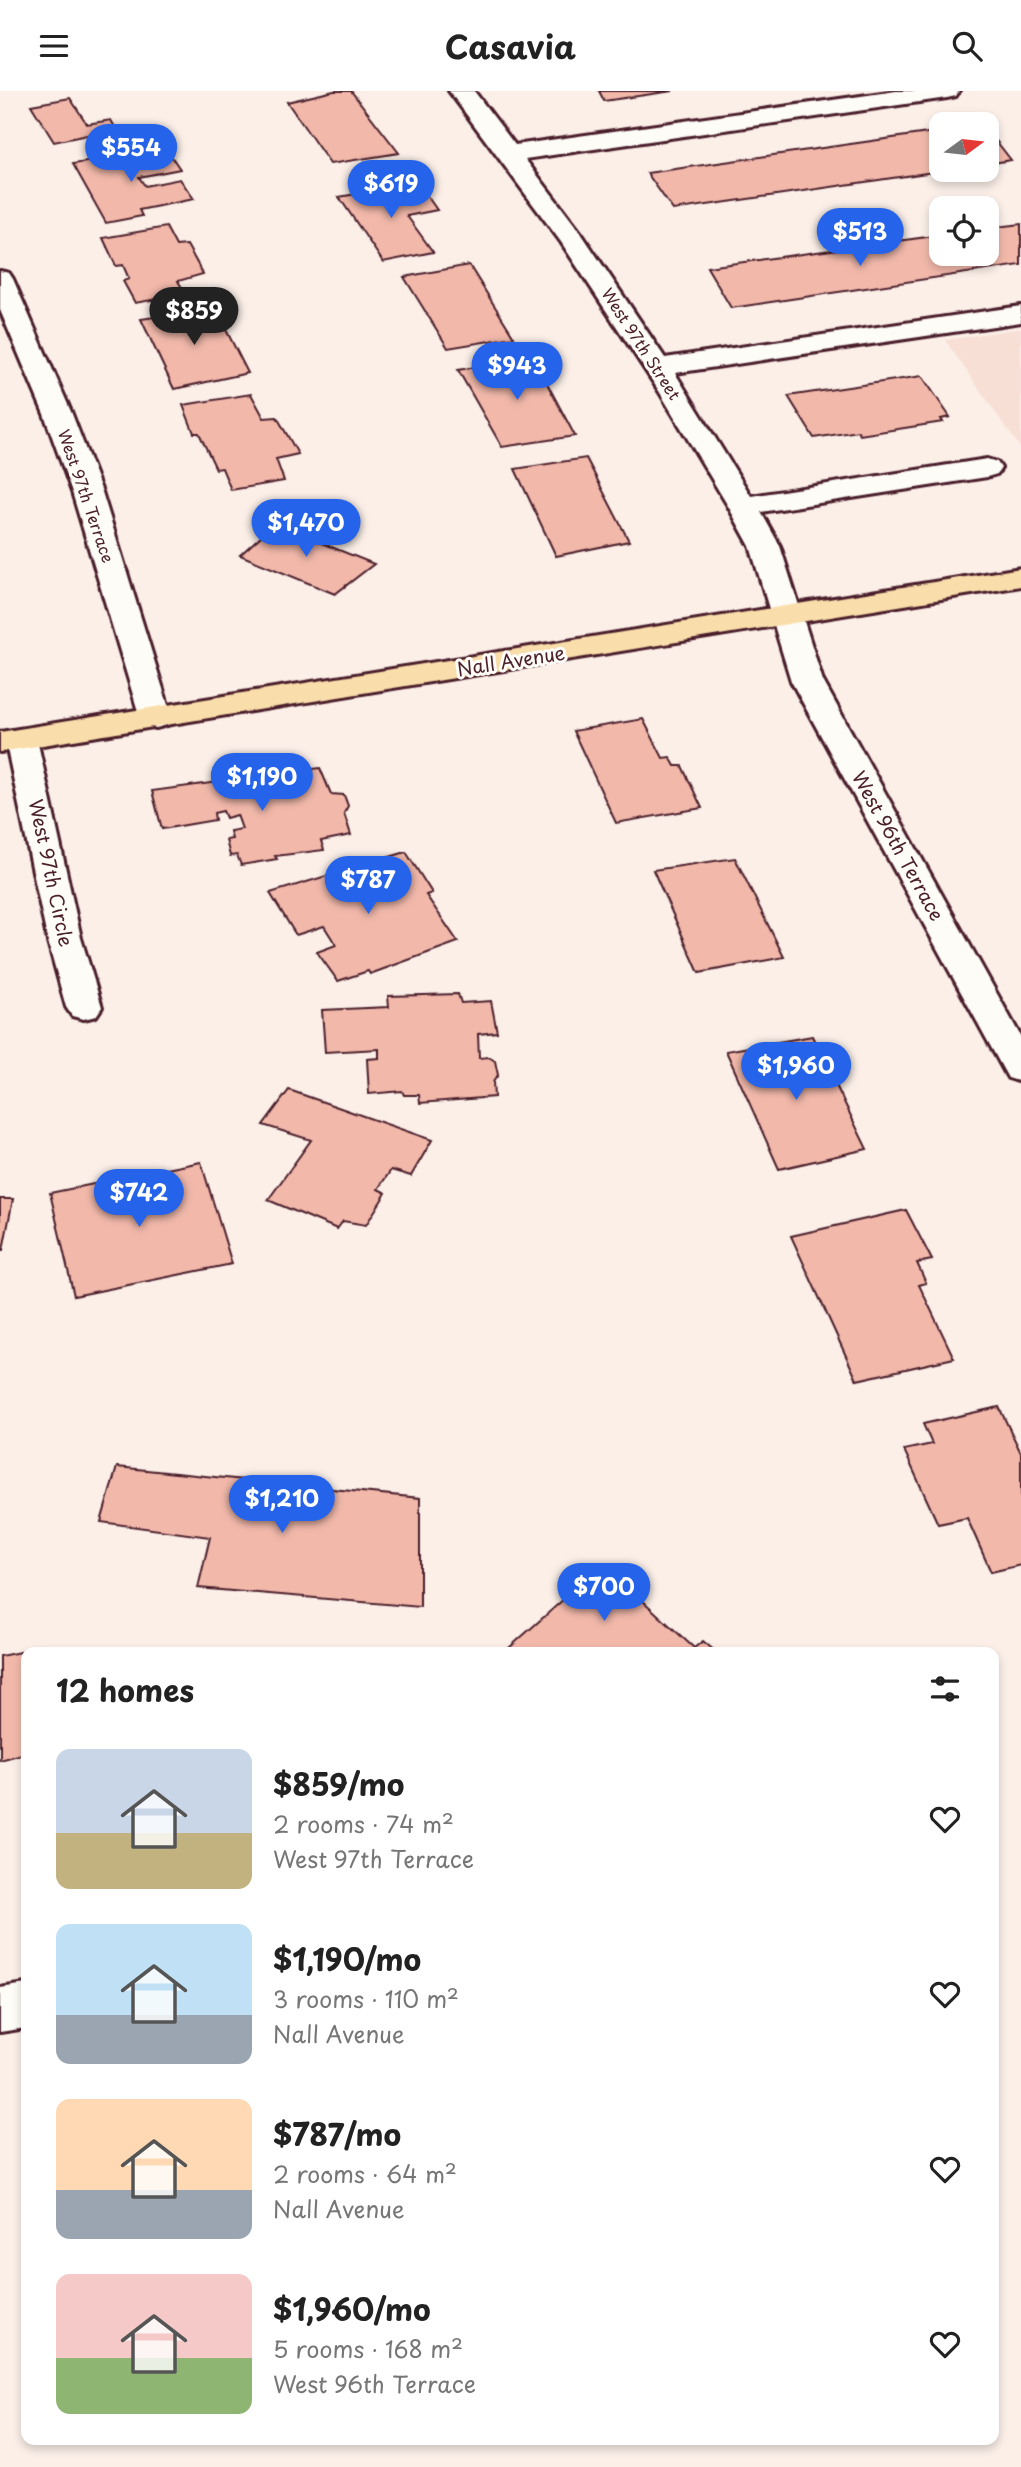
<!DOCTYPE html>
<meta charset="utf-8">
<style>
:root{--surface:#fff;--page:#f2f2f2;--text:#222;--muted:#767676;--accent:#2563eb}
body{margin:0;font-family:"Playpen Sans",sans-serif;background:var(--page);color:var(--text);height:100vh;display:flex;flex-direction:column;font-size:26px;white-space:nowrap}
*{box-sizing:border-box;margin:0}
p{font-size:23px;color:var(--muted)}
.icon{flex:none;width:38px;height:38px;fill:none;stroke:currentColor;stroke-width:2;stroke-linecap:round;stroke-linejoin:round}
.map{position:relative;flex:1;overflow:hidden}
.side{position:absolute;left:21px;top:1556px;width:978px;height:798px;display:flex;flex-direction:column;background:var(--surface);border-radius:14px;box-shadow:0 4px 10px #0003}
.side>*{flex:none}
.needle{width:46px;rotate:75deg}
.controls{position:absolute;left:929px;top:21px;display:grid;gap:14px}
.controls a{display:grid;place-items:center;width:70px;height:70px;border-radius:14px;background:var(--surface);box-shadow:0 4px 10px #0003;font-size:35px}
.price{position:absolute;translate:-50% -60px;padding:0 16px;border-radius:24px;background:var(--accent);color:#fff;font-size:23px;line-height:46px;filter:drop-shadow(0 2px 4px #0008)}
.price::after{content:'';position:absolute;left:50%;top:42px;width:21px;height:16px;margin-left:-10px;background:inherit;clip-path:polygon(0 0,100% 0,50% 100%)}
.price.selected{background:#222;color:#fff}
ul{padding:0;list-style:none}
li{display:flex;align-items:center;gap:21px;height:175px;padding:0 35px}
li span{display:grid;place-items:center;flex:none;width:196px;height:140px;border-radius:14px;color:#555}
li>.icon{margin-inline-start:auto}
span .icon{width:84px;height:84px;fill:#fffc;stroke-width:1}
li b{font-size:30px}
h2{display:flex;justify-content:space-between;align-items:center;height:84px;padding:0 35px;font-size:30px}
header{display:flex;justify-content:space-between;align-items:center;height:91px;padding:0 35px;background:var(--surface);font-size:32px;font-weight:700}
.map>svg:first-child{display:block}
.built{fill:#f8dfd6}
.building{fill:#f2b9ab;stroke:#4a1f2b;stroke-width:2}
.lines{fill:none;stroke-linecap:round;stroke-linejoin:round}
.minor-casing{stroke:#4a1f2b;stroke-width:6}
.major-casing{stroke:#4a1f2b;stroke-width:6}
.minor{fill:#fdfcf7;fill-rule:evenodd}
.major{fill:#f9deab;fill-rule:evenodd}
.labels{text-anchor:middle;stroke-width:6;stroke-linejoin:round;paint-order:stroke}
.far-street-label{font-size:16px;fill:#4a1f2b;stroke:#fdfcf7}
.street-label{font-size:19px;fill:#4a1f2b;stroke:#fdfcf7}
</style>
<header><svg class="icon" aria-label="menu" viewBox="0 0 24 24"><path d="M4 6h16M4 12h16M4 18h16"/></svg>Casavia<svg class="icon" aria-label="search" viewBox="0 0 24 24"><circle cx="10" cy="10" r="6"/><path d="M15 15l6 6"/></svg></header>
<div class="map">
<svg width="1021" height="2376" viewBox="0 0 1021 2376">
<rect width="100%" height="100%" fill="#fbefe8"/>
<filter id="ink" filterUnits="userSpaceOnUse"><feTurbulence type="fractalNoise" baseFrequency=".0143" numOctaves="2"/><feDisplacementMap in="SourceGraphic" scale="14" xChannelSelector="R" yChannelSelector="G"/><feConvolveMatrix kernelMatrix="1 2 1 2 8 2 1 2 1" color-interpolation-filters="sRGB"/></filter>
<g filter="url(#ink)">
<polygon class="built" points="1021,237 1021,358 945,249"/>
<g class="building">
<polygon points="334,0 351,0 399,62 330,73 287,11"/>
<polygon points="599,0 673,0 604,10"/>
<polygon points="70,7 87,33 111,29 116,38 54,51 31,14"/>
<polygon points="987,38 1011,69 987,73"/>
<polygon points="942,40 942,79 947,79 673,119 647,82"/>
<polygon points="167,59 180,78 139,86 145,95 180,88 194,108 139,119 142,125 106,132 73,73"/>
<polygon points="418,92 437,119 407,125 433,161 383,171 339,106"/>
<polygon points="1021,133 1021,174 731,217 707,176 942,144 942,163 987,163 987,137"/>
<polygon points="166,136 176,155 187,154 203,183 178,190 186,203 135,212 123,190 129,188 123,174 116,175 103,147"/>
<polygon points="469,174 514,246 448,257 404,186"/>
<polygon points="215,217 248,282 174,298 141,228"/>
<polygon points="533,266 575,345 502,356 458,279"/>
<polygon points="922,285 950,326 941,328 943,331 860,344 858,340 814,347 788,305"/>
<polygon points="251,303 264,327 277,326 298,363 276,368 284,390 231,399 222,377 216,378 199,342 194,342 183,314"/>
<polygon points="586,367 629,450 556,465 515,378"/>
<polygon points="274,433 374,473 335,503 240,464"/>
<polygon points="643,628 663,667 670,666 675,675 682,675 702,717 616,732 573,640"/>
<polygon points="320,677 331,703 344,704 348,715 344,722 351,744 321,750 324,759 275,765 277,768 241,774 237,764 230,765 226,749 232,748 230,740 242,738 237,724 226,727 223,720 214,722 215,729 162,738 152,700"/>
<polygon points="406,761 432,802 426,804 458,851 370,883 368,880 338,890 317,861 336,854 324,835 296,844 270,802"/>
<polygon points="735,767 784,866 699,882 653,779"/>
<polygon points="458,903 461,912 491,910 497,941 478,943 479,967 489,966 495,970 498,984 493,991 494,1006 420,1012 419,1004 404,1004 402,1000 369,1003 367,968 379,967 379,958 325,961 322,919 389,916 388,905"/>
<polygon points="812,945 867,1058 779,1078 726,960"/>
<polygon points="289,999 432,1049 411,1085 391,1079 378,1098 386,1102 366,1134 343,1130 337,1138 268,1109 311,1049 263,1034"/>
<polygon points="201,1071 232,1173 74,1205 50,1102"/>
<polygon points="0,1108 13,1108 3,1159 0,1159"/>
<polygon points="906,1119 932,1169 917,1172 926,1192 919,1194 954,1267 857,1289 791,1145"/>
<polygon points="999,1316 1021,1362 1021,1474 991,1481 967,1427 938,1433 904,1359 932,1353 923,1333"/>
<polygon points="117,1376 420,1407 420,1516 198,1497 210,1446 101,1431"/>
<polygon points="603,1473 694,1557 703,1550 716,1561 513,1561 509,1557"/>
<polygon points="50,1555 51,1561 26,1561 26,1662 0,1669 0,1565"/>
</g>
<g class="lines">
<g class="minor-casing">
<g id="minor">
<polygon points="449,0 474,0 515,54 896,0 959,0 956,5 947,7 525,68 581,142 665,267 1021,215 1021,231 675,282 751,405 987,368 997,371 1001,377 997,383 987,386 761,421 780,455 823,590 1021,946 1021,991 1008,987 1003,978 791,590 750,455 728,415 659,300 561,151"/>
<polygon points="0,180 9,182 13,188 72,323 102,401 172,627 167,634 156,637 145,634 140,627 72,401 44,323 0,219"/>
<polygon points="21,638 32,641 37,648 81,847 102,916 96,925 84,928 72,925 66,916 47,847 5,648 10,641"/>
<polygon points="26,1893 26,1937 0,1941 0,1897"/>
</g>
</g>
<g class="major-casing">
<polygon id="major" points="1021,477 1021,495 0,661 0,641"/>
</g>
<use href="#minor" class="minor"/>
<use href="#major" class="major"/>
</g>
</g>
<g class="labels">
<g class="far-street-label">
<text transform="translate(641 253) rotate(57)" y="6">West 97th Street</text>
<text transform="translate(86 405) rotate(71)" y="6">West 97th Terrace</text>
</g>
<g class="street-label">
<text transform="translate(511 570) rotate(-9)" y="7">Nall Avenue</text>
<text transform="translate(898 755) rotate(61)" y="7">West 96th Terrace</text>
<text transform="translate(51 782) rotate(78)" y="7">West 97th Circle</text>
</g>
</g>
</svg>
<div class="controls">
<a><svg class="needle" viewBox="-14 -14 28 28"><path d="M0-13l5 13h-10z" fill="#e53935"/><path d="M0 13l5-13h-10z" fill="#767676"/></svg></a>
<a><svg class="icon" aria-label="locate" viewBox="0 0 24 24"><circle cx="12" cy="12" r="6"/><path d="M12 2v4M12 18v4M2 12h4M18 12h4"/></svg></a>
</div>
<b class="price" style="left:131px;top:93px">$554</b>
<b class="price" style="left:391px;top:129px">$619</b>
<b class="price" style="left:860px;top:177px">$513</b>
<b class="price selected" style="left:194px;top:256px">$859</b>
<b class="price" style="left:517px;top:311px">$943</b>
<b class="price" style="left:306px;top:468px">$1,470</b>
<b class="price" style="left:262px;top:722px">$1,190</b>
<b class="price" style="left:368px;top:825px">$787</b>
<b class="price" style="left:796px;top:1011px">$1,960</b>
<b class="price" style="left:139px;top:1138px">$742</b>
<b class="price" style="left:282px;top:1444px">$1,210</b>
<b class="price" style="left:604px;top:1532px">$700</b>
<section class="side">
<h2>12 homes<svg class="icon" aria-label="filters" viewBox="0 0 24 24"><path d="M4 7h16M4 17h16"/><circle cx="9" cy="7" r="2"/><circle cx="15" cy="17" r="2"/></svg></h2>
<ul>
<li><span style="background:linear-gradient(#c9d6e8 60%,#c2b280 0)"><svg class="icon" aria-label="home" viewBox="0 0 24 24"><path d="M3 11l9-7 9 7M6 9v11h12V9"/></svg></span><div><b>$859/mo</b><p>2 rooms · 74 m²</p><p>West 97th Terrace</p></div><svg class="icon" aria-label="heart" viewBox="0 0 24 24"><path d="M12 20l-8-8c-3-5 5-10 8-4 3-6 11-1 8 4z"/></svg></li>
<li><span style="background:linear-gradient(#bfe0f5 65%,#9aa5b1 0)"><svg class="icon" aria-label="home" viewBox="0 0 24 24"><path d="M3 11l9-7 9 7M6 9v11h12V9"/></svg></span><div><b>$1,190/mo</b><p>3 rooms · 110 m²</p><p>Nall Avenue</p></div><svg class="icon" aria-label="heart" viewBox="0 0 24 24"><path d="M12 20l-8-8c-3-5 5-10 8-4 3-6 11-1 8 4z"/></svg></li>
<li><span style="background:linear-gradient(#ffd9b3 65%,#9aa5b1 0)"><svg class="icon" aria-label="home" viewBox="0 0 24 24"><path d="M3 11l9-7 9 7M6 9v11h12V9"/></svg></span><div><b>$787/mo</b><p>2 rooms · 64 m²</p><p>Nall Avenue</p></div><svg class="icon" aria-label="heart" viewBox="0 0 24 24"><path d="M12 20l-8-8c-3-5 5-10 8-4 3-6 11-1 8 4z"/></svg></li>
<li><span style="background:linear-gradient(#f6c9c9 60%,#8fb573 0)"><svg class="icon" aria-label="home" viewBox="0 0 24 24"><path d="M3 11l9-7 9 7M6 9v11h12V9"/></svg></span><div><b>$1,960/mo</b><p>5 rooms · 168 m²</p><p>West 96th Terrace</p></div><svg class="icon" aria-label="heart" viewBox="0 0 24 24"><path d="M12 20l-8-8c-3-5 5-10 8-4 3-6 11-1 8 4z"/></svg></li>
</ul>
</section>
</div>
